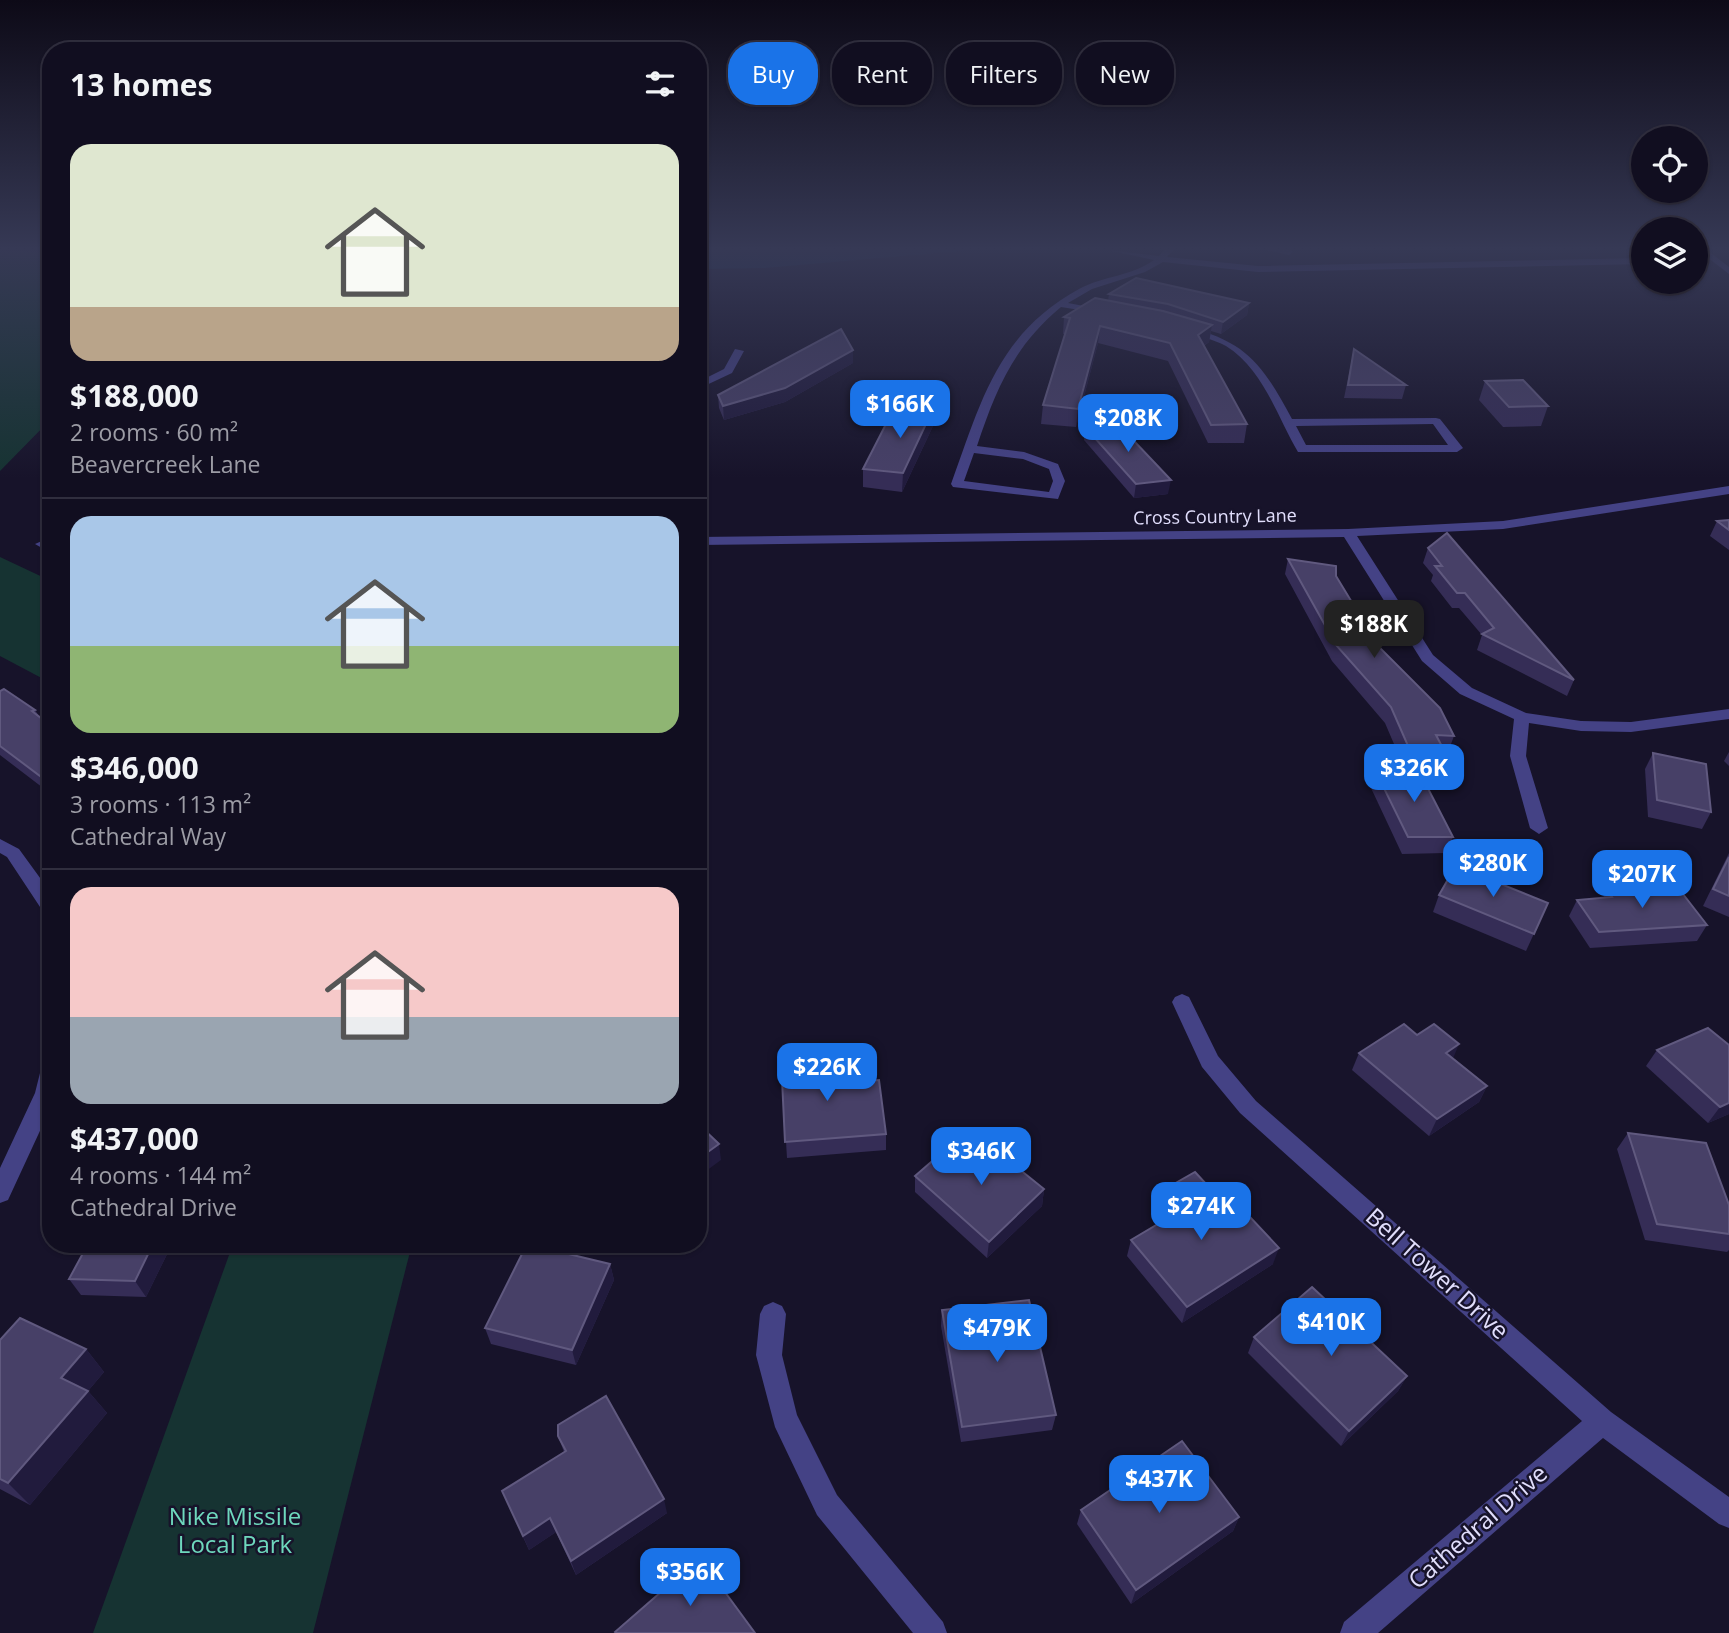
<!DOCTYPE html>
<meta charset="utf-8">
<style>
:root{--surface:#110e20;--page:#1e1c2d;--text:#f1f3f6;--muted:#9c9ca5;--line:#302e3e;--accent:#1a73e8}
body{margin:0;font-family:"Open Sans",sans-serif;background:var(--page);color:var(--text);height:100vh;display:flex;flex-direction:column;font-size:26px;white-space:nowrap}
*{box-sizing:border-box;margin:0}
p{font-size:23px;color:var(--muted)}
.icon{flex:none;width:38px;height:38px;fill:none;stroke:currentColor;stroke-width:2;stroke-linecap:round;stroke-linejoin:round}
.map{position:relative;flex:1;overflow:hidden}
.panel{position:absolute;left:42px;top:42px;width:665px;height:1211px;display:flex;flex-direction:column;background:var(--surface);border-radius:28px;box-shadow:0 2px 5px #0004,0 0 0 2px var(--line)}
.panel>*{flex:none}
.banner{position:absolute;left:728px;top:42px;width:665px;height:63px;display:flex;gap:14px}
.fabs{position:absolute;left:1631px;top:126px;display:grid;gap:14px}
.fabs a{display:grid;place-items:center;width:77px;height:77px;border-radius:50%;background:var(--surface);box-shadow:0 2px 5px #0004,0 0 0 2px var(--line);font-size:35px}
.price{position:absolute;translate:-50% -60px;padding:0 16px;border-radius:14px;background:var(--accent);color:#fff;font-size:23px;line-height:46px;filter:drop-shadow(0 2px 4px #0008)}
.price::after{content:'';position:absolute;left:50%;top:42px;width:21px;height:16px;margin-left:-10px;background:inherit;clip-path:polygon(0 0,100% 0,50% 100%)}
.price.active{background:#222;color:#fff}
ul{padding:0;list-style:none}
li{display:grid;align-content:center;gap:14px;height:371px;padding:0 28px}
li+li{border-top:2px solid var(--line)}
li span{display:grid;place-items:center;height:217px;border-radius:21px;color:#555}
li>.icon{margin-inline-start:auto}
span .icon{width:126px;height:126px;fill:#fffc;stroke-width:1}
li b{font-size:30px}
h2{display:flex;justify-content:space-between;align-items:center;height:84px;padding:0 28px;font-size:30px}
.pill{padding:0 24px;border-radius:28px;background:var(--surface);box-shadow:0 2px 5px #0004,0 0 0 2px var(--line);font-size:24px;line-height:63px}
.pill.active{background:var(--accent);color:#fff}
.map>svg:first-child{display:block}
.green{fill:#163332}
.water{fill:#132a4d}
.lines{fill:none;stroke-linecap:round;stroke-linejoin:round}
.minor{fill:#444285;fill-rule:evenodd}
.wall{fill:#352d56}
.shaded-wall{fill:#211b3d}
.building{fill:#474067;stroke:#60597f;stroke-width:2}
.labels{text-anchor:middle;stroke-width:5;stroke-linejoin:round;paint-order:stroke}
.far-street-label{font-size:18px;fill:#e1defc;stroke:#17132a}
.near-street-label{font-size:24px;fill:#e1defc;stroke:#17132a}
.near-park-label{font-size:24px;fill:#6ed8bd;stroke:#17132a}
</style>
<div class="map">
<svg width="1729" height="1633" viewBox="0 0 1729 1633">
<rect width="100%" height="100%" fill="#17132a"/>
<g class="green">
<polygon points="0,250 51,253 51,419 0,471"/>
<polygon points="0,557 51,581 51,683 0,656"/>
<polygon points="233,1244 412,1244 313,1633 93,1633"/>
</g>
<polygon class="water" points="698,250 972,250 765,268 698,269"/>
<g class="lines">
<g class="minor">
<path d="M 1108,250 L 1159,256 L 1164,250 L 1173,250 L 1167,257 L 1258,266 L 1643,258 L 1643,264 L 1258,272 L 1163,262 L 1145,272 L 1092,289 L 1068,303 L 1105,310 L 1105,314 L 1061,307 C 1014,346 996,389 977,446 L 1024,452 L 1058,464 L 1065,481 L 1058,499 L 953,487 L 951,484 C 981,402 997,334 1079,289 C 1103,276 1132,276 1154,260 ZM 974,453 L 1023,459 L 1049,469 L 1053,481 L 1049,492 L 964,481 Z"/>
<polygon points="1267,250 1291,250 1293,252 1289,255"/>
<polygon points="1698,250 1707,250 1729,267 1729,274"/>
<path d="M 1188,327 C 1249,343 1263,366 1292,419 L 1436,418 L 1440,419 L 1463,448 L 1457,452 L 1298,452 C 1277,417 1264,370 1226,346 C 1213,339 1198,336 1184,332 L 1184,328 ZM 1433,424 L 1448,445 L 1306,445 L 1296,426 Z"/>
<polygon points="735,349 744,351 732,373 698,389 698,382 724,369"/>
<polygon points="1729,486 1729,494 1503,529 1357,536 1433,655 1472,688 1526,713 1581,721 1631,722 1729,709 1729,719 1631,732 1581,731 1529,723 1526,756 1548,828 1539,834 1530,828 1510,756 1514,719 1460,694 1422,661 1344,537 698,545 698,537 1348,529 1503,521"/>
<polygon points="51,537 51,545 42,548 35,544"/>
<polygon points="0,839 19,849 51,893 51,915 44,913 7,857 0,853"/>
<polygon points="1182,994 1189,997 1218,1056 1256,1101 1611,1412 1729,1497 1729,1528 1719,1524 1603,1438 1378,1633 1340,1633 1344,1622 1582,1421 1240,1113 1202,1067 1172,1002 1175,997"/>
<polygon points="51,1059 51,1107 8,1200 0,1203 0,1168 35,1093 43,1061"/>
<polygon points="773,1302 782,1306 786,1314 782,1355 797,1415 837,1495 943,1622 947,1633 913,1633 817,1515 775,1427 756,1355 760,1314 764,1306"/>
</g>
</g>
<g class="wall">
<polygon points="1109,294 1249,303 1247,315 1221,334 1211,331 1209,342 1204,346 1247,424 1244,443 1208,443 1168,361 1098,343 1076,427 1041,424 1043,405 1065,334 1063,334 1064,317 1108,301"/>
<polygon points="1354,349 1406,385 1402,399 1344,398"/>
<polygon points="853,363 785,402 724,420 719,408 718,395"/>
<polygon points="1485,381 1548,406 1541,426 1503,427 1479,400"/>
<polygon points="941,409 902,492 863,487 863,469"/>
<polygon points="1085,427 1168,494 1134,498 1084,440"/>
<polygon points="1729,520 1729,550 1710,536 1717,521"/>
<polygon points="1428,548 1574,680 1567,696 1477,650 1482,635 1459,608 1452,608 1431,581 1433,575 1423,563"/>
<polygon points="1288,559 1336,576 1379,647 1454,736 1448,752 1444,752 1447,756 1441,772 1419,772 1453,837 1446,853 1402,854 1371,788 1376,772 1406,772 1385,723 1332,661 1285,574"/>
<polygon points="0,691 35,710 39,716 51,726 51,794 0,755"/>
<polygon points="1729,752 1729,766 1724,761"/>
<polygon points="1653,753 1711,812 1702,829 1648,817 1645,769"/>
<polygon points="1729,853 1729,917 1703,906"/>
<polygon points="1471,872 1548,903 1526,951 1433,912 1439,895"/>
<polygon points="1607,890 1707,925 1697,941 1590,948 1569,916 1577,900 1603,898"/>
<polygon points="1417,1035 1453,1058 1487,1086 1479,1102 1429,1136 1352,1070 1359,1053"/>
<polygon points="1729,1045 1729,1114 1708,1123 1646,1066 1657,1050"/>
<polygon points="781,1058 829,1084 886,1134 886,1150 787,1158"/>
<polygon points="1628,1133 1729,1205 1729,1250 1727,1252 1645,1240 1617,1149"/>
<polygon points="915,1176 1044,1189 1042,1206 987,1258 915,1192"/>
<polygon points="1160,1192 1273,1264 1182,1323 1127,1256 1131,1240 1165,1219 1156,1208"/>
<polygon points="172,1244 146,1297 81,1295 69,1279"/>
<polygon points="610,1264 614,1280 576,1365 491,1344 485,1328"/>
<polygon points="942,1310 1056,1415 1052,1430 961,1442 941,1326"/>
<polygon points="1254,1337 1407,1376 1398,1391 1341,1446 1248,1353"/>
<polygon points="0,1340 86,1349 104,1372 88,1391 107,1413 30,1505 0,1489"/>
<polygon points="558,1436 667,1513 576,1575 556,1532 529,1550 502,1491 564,1452"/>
<polygon points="1081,1510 1239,1517 1233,1531 1131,1604 1077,1524"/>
</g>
<g class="shaded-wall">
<polygon points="1249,303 1247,315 1221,334 1223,322"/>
<polygon points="1212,325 1209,342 1195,352 1198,335"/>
<polygon points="1100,326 1098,343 1076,427 1078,409"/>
<polygon points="853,350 853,363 785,402 724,420 723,406"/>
<polygon points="941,392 941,409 902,492 903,473"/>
<polygon points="1171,480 1168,494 1134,498 1136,484"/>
<polygon points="51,776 51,791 44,779"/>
<polygon points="1459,1044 1452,1061 1446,1053"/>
<polygon points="1487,1086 1479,1102 1429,1136 1437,1119"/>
<polygon points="1729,1103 1729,1114 1708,1123 1720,1107"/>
<polygon points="719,1144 721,1160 698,1177 698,1159"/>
<polygon points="1044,1189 1042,1206 987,1258 989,1242"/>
<polygon points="153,1244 172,1244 146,1297 135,1281"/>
<polygon points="1279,1248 1273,1264 1182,1323 1187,1307"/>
<polygon points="610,1264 614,1280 576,1365 572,1350"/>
<polygon points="86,1349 104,1372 88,1391 107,1413 30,1505 8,1483 61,1378"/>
<polygon points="1407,1376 1398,1391 1341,1446 1349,1431"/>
<polygon points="664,1499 667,1513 576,1575 571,1561"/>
<polygon points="1239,1517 1233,1531 1131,1604 1136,1590"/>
<polygon points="550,1518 556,1532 529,1550 523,1536"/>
</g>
<g class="building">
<polygon points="1136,278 1249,303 1223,322 1168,304 1109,294"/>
<polygon points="1095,298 1163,311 1212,325 1198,335 1247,424 1211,425 1170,343 1100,326 1078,409 1043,405 1070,318 1064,317"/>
<polygon points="841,329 853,350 785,388 723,406 718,395"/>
<polygon points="1354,349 1406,385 1348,385"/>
<polygon points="1523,380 1548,406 1509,407 1485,381"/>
<polygon points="941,392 903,473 863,469 885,426"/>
<polygon points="1117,423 1171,480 1136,484 1085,427"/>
<polygon points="1729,520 1729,530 1717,521"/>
<polygon points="1447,533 1574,680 1482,634 1494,628 1465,593 1457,593 1435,566 1442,566 1428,548"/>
<polygon points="1288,559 1336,566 1336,576 1379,647 1440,708 1454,736 1436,735 1447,756 1412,755 1391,707 1336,645"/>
<polygon points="4,689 35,710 32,711 51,726 51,776 44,779 0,746 0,691"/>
<polygon points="1653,753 1706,764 1711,812 1657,800"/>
<polygon points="1419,771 1453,837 1408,837 1376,772"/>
<polygon points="1462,855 1471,872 1548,903 1534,934 1439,895"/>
<polygon points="1729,857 1729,896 1713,889"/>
<polygon points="1676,885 1707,925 1599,932 1577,900 1612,897 1607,890"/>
<polygon points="1404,1024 1417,1035 1434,1024 1459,1044 1446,1053 1487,1086 1437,1119 1359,1053"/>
<polygon points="1708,1028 1729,1045 1729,1103 1720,1107 1657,1050"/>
<polygon points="827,1055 829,1084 879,1080 886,1134 785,1142 781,1058"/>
<polygon points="698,1124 719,1144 698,1159"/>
<polygon points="1628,1133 1706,1143 1729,1205 1729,1234 1657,1224"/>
<polygon points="982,1139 1044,1189 989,1242 915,1176 946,1149 959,1159"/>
<polygon points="1195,1172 1243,1224 1251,1218 1279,1248 1187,1307 1131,1240 1178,1212 1160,1192"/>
<polygon points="88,1244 153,1244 135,1281 69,1279"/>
<polygon points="527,1244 610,1264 572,1350 485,1328"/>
<polygon points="1312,1287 1407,1376 1349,1431 1254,1337"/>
<polygon points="1029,1300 1056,1415 962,1427 942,1310"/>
<polygon points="20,1318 86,1349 61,1378 88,1391 8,1483 0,1479 0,1340"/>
<polygon points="606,1396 664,1499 571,1561 550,1518 523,1536 502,1491 566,1451 558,1436 558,1425"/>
<polygon points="1182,1441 1239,1517 1136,1590 1081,1510"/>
<polygon points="700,1558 755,1633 616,1633 615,1632"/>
</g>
<linearGradient id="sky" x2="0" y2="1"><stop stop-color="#0d0a17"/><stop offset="0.52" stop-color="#363955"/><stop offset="1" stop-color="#363955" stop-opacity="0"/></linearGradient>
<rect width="1729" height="478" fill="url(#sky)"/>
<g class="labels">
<g class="far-street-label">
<text transform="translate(1215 517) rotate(-1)" y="6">Cross Country Lane</text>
</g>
<g class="near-street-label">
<text transform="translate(1437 1274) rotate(42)" y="8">Bell Tower Drive</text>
<text transform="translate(1478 1527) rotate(-41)" y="8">Cathedral Drive</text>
</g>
<g class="near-park-label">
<text x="235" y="1525">Nike Missile<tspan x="235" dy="28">Local Park</tspan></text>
</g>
</g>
</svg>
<div class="fabs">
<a><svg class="icon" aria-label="locate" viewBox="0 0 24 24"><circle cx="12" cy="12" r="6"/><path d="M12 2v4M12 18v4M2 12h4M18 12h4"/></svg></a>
<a><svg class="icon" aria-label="layers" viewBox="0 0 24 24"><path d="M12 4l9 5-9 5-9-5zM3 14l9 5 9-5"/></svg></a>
</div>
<b class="price" style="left:900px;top:440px">$166K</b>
<b class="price" style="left:1128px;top:454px">$208K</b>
<b class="price active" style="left:1374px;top:660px">$188K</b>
<b class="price" style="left:1414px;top:804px">$326K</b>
<b class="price" style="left:1493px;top:899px">$280K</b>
<b class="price" style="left:1642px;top:910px">$207K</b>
<b class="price" style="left:827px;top:1103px">$226K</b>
<b class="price" style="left:981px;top:1187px">$346K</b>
<b class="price" style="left:1201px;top:1242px">$274K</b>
<b class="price" style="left:1331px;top:1358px">$410K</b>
<b class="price" style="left:997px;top:1364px">$479K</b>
<b class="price" style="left:1159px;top:1515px">$437K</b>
<b class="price" style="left:690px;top:1608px">$356K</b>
<div class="banner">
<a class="pill active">Buy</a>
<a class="pill">Rent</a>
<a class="pill">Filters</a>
<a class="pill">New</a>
</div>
<section class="panel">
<h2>13 homes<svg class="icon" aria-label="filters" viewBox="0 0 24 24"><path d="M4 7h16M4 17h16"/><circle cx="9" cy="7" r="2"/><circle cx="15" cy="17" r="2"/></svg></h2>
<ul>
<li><span style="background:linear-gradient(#dfe7d0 75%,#b9a48a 0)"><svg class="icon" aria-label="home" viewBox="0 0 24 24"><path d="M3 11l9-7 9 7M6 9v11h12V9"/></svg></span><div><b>$188,000</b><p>2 rooms · 60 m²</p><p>Beavercreek Lane</p></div></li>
<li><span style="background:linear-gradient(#a9c7e8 60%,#8fb573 0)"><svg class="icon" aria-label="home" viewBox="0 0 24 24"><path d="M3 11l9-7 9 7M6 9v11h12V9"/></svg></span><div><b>$346,000</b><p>3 rooms · 113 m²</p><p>Cathedral Way</p></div></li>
<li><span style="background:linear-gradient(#f6c9c9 60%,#9aa5b1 0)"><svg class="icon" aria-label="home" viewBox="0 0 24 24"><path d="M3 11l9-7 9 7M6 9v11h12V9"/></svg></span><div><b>$437,000</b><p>4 rooms · 144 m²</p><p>Cathedral Drive</p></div></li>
</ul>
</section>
</div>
